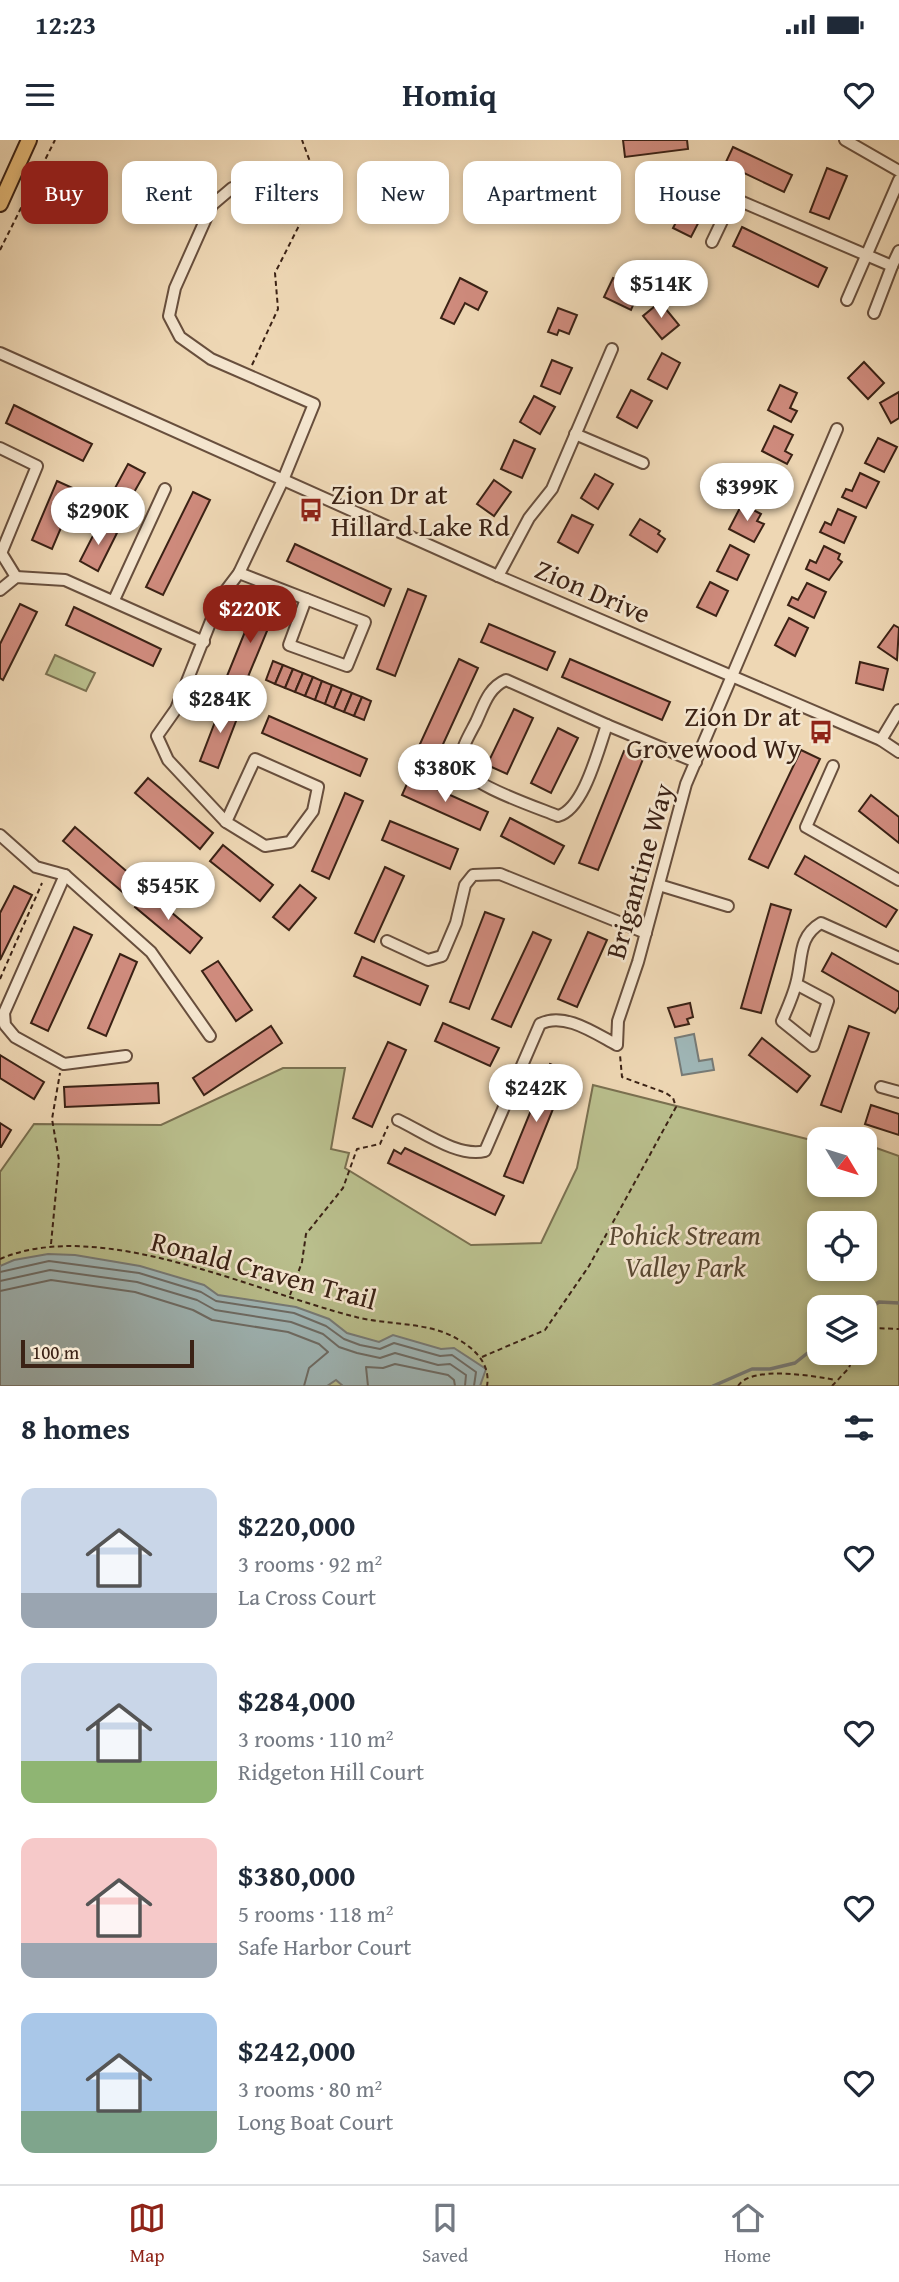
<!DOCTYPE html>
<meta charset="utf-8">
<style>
:root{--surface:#fff;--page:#f6f6f7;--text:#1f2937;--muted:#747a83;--line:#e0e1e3;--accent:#8f2418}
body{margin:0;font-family:"Gentium Book Plus",serif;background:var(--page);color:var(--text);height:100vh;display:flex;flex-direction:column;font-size:26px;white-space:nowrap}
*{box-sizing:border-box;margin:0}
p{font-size:23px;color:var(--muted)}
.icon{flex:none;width:38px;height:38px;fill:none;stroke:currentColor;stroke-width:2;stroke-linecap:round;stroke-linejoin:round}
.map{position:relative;height:1246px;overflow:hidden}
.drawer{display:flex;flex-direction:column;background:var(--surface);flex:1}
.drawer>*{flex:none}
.top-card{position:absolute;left:21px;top:21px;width:858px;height:63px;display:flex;gap:14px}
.needle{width:46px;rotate:128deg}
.buttons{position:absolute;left:807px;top:987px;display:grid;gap:14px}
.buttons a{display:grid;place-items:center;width:70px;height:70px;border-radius:14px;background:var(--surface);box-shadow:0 4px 10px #0003;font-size:35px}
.scale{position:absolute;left:21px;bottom:18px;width:173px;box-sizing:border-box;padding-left:7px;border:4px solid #3b2215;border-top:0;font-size:19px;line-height:24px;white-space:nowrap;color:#3b2215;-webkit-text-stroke:5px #f4e5ce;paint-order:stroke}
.price{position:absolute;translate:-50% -60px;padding:0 16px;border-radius:24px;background:#fff;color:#222;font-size:23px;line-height:46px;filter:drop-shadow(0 2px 4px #0008)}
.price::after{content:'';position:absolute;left:50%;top:42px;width:21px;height:16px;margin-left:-10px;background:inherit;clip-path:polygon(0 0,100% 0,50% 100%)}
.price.current{background:var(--accent);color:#fff}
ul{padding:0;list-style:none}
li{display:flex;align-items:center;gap:21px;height:175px;padding:0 21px}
li span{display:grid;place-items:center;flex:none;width:196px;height:140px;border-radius:14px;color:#555}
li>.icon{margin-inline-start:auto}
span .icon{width:84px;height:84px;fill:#fffc;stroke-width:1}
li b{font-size:30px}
h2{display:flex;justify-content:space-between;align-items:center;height:84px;padding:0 21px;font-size:30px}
.pill{padding:0 24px;border-radius:14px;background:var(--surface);box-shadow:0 4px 10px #0003;font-size:24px;line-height:63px}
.pill.current{background:var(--accent);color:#fff}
.status{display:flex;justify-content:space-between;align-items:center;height:49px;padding:0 35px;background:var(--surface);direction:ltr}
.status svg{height:19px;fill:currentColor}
header{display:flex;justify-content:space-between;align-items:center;height:91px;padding:0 21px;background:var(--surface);font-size:32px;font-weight:700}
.menu{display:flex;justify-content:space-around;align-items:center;height:98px;border-top:2px solid var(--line);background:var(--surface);font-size:19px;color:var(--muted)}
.menu a{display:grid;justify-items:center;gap:4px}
.menu .current{color:var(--accent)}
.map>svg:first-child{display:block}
.green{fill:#b9be8c;stroke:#7a7050;stroke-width:2;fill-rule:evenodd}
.water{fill:#9fb7b8;stroke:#777b77;stroke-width:2}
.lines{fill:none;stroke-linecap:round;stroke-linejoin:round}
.shore{stroke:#6d6c66;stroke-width:2}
.stream{stroke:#777b77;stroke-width:3.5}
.building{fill:#cf8b7d;stroke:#3b2215;stroke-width:2}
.minor-casing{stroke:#684f3d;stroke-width:14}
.major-casing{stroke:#3b2215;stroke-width:18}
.path{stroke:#3b2215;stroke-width:2;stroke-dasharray:5 3.5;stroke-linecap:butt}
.minor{stroke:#f4e5ce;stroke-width:10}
.major{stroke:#e7bc7a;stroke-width:14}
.labels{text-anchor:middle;stroke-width:5;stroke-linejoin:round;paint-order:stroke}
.poi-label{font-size:28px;fill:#3b2215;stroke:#f4e5ce;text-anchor:start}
.street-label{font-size:28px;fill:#3b2215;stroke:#f4e5ce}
.park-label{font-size:28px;font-style:italic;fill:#5a4933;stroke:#f4e5ce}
</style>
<div class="status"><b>12:23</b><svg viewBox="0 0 49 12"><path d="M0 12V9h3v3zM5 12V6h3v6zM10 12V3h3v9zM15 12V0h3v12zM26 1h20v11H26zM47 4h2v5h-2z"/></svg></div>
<header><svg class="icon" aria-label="menu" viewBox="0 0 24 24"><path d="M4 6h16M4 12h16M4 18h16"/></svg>Homiq<svg class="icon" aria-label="heart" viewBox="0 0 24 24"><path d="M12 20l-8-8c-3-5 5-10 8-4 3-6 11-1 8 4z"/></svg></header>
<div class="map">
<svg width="899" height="1246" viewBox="0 0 899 1246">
<rect width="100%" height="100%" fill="#eed7b4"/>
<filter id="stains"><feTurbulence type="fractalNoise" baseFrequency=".00286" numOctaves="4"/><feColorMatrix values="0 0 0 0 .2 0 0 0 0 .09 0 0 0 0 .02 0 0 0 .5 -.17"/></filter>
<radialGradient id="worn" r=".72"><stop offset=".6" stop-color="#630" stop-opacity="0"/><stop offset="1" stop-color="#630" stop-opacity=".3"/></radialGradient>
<g class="green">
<polygon points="55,515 95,533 86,551 46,534"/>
<path d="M 283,928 L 345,928 L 331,1009 L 349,1013 L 345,1028 L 471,1105 L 541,1103 L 577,1028 L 593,945 L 819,1002 L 819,1045 L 864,1045 L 865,1004 L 899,1016 L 899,1246 L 0,1246 L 0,1032 L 34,984 L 161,985 ZM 819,1083 L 864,1083 L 864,1129 L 819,1129 ZM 819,1167 L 864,1167 L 864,1213 L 819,1213 Z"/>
</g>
<g class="water">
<polygon points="694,894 699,921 712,919 714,930 682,935 675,898"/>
<polygon points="48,1114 75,1115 140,1126 204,1145 218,1155 296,1167 329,1179 347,1193 379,1202 393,1195 441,1209 454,1208 486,1229 480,1246 343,1246 336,1240 327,1246 0,1246 0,1126 14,1120"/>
</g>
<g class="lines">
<g class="shore">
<polyline points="0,1132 49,1121 139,1133 201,1152 216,1161 294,1173 326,1186 344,1199 360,1205 380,1209 394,1203 440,1216 452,1215 476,1232 474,1246"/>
<polyline points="0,1141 50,1130 137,1142 197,1160 215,1170 291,1182 323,1194 339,1207 357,1213 380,1218 395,1213 438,1225 450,1224 466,1235 465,1246"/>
<polyline points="0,1151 51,1140 135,1152 193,1170 212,1180 288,1192 319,1204 328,1212 309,1228 304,1246"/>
<polyline points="368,1246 366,1227 383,1228 395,1224 448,1235 454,1240 455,1246"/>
</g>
<g class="stream">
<polyline points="864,1172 879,1162 899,1163"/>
<polyline points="713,1246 752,1229 770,1229 795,1223 819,1204"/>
</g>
</g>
<g class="building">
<polygon points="623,0 687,0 688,9 625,17"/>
<polygon points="733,7 792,35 784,52 725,24"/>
<polygon points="827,28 847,36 829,79 810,72"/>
<polygon points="688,59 706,68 691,97 673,88"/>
<polygon points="742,87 827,128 818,147 733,106"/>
<polygon points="460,138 487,152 478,170 465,163 454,184 441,178"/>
<polygon points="613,138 639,151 631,170 604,157"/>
<polygon points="660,162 679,185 662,199 643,176"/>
<polygon points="558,168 577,175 569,194 559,190 557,195 548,192"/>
<polygon points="662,213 680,223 667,249 648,239"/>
<polygon points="552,220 572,228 560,254 541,246"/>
<polygon points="864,222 884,243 868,259 848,238"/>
<polygon points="780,245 797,253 790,268 797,271 791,282 768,270"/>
<polygon points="631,250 652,261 637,288 617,277"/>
<polygon points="899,252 899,278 891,283 880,263"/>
<polygon points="534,256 555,267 540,294 520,282"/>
<polygon points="14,265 92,304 83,321 6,283"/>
<polygon points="774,286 793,295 785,311 792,315 787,324 762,311"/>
<polygon points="878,298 897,307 884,332 865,323"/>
<polygon points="514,300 535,309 522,338 501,329"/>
<polygon points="128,324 145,333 124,370 108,361"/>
<polygon points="761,327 779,335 770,351 777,355 773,364 748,352"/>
<polygon points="860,333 879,342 866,368 842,357 846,349 852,351"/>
<polygon points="595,334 613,344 598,369 581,358"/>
<polygon points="494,340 511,352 494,376 477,364"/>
<polygon points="57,341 77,350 52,409 32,400"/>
<polygon points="193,352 210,360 163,455 146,447"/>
<polygon points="742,364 761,374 757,381 764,384 754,402 729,389"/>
<polygon points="838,369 856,377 844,403 820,392 825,382 831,385"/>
<polygon points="572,375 593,385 578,413 558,402"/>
<polygon points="640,379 660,391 658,394 665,399 657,412 630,395"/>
<polygon points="99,384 117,393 98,431 80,421"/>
<polygon points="295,404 391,449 384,466 287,421"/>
<polygon points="730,405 749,415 737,440 717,431"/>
<polygon points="824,406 840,414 838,419 842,422 829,440 806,429 810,420 816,423"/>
<polygon points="710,442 728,451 716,476 697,467"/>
<polygon points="807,443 826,452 814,478 788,465 792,457 798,460"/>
<polygon points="408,449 426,456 395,536 377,529"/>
<polygon points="20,464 37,472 3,540 0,538 0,504"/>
<polygon points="74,467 161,509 153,526 66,485"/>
<polygon points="255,467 274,474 245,544 227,536"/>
<polygon points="789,478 808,488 795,516 775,505"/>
<polygon points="489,484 555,512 547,530 481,502"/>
<polygon points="894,485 899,488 897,520 878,507"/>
<polygon points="459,519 478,528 433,626 414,617"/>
<polygon points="570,519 670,562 662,580 562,537"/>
<polygon points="273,521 283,525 275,544 266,540"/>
<polygon points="860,522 888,529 883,550 856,543"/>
<polygon points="283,525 293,529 285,548 275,544"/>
<polygon points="293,529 303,533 295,552 285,548"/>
<polygon points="303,533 313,537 305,556 295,552"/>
<polygon points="313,537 322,541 315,560 305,556"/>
<polygon points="322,541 332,545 325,564 315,560"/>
<polygon points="332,545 342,549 334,568 325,564"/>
<polygon points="342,549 352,553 344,572 334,568"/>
<polygon points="352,553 362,557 354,576 344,572"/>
<polygon points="362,557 371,561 364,580 354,576"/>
<polygon points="223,561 241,568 218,628 200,621"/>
<polygon points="514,569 533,578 507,634 487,625"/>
<polygon points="269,576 367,619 360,636 262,593"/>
<polygon points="558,588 578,598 551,653 531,643"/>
<polygon points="801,610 820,619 768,728 749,719"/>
<polygon points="624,611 643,619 598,730 579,723"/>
<polygon points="410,637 488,672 480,690 402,655"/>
<polygon points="148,638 213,693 200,709 135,653"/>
<polygon points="345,653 363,661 329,739 312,731"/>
<polygon points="871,655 899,677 899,703 859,671"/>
<polygon points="510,678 564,706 554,724 501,696"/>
<polygon points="390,681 458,709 450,729 382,700"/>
<polygon points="75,687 138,741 126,755 63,701"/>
<polygon points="223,705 273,745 260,761 210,721"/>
<polygon points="805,716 897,770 886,787 795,734"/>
<polygon points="385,727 404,736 374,802 355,793"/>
<polygon points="300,745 316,758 289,790 273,777"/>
<polygon points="14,746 32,755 0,820 0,773"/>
<polygon points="147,752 202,798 190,813 135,767"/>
<polygon points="771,764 791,770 761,873 741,868"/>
<polygon points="485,772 504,779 469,869 450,862"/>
<polygon points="74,787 92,795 48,891 31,883"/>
<polygon points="533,792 551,800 511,887 492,879"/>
<polygon points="588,792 607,800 577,867 558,859"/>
<polygon points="832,813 899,852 899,867 895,873 822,831"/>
<polygon points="120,814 137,822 106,896 88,888"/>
<polygon points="362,817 428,846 420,865 354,836"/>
<polygon points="218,821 252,870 236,881 202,831"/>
<polygon points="690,863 693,877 687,879 689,884 675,887 668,868"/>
<polygon points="443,883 499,908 490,926 435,901"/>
<polygon points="271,886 282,903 204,955 193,938"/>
<polygon points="849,886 869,893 841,972 821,965"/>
<polygon points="762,898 810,936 797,952 749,915"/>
<polygon points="388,902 406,910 372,987 353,978"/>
<polygon points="0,915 44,942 34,959 0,938"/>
<polygon points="550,924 568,932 523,1043 504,1036"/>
<polygon points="158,943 159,963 65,967 64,947"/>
<polygon points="871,965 899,974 899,995 865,984"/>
<polygon points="0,983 11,990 1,1007 0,1007"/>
<polygon points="405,1008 504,1056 495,1075 388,1023 394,1010 401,1014"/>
</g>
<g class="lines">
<g class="minor-casing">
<g id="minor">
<polyline points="845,0 899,31"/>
<polyline points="712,102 733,58 892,126 899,111"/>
<polyline points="847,160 899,40"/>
<polyline points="874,173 892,126"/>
<polyline points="0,213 498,436 881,600 899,612"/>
<polyline points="575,294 643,323"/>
<polyline points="0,308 37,326 2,411"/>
<polyline points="0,411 16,437"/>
<polyline points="239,433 306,459"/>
<polyline points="498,436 529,378 552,349 612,209"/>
<polyline points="0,450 16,437 65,440 204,502"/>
<polygon points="306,459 365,482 347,526 289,505"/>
<polyline points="114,460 165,349"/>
<path d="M 506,540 L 607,585 C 598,610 584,669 558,676 C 539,668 462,643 461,623 C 460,609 470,594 476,582 C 484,565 488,548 506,540 Z"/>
<polyline points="607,585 696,622"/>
<polyline points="881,600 899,570"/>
<polygon points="255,619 318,647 313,671 290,702 265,706 226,682"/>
<polyline points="833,626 806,687 899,740"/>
<polyline points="226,682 168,620 157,596 176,569 220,458 239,433 283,340 314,264 211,219 180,197 169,176 175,148 212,65 232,48"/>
<polyline points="0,695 36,727 65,735 151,812 210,896"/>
<polyline points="65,735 4,873 5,885 15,897 64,924 126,916"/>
<polyline points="659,745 728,766"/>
<polyline points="387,801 428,820 442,816 456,783 465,745 473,735 500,734 646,793"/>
<path d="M 796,844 L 828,861 L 813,906 L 782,881 C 787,869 793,856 796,844 C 803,820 797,797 821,783 L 899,818"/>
<polyline points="881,947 899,952"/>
<path d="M 398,980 C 422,991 458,1018 485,1011 L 540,884 C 564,871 596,894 617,905 L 618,881 L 638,822 L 686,644 L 837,289"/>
</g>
</g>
<g class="major-casing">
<polyline id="major" points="0,64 29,0"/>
</g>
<g class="path">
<polyline points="0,110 55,0"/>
<polyline points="252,225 278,169 275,133 314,56 312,27 302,0"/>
<polyline points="0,839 42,743"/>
<polyline points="51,1104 59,1020 52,979 60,933"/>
<path d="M 0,1119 C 100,1076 255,1152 356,1177 C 387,1185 426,1182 454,1197 C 473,1207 491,1223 487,1246"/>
<polyline points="290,1155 302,1122 306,1094 343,1048 357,1009 380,1004 388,986"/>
<polyline points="864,1193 872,1188 899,1189"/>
<polyline points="482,1217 545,1190 589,1126 676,967 673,958 666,953 622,937 620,915"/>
<path d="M 738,1246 C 751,1225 814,1236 836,1240"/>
<polyline points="832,1246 849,1228 854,1213"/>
</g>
<use href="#minor" class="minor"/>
<use href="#major" class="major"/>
</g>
<defs>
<g id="bus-bare" transform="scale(1.89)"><path d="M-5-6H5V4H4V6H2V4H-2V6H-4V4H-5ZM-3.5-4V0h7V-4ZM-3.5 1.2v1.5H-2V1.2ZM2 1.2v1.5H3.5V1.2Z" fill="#8f2418" stroke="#f4e5ce" stroke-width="2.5" paint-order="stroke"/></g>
</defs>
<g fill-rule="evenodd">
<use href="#bus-bare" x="311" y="370"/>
<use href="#bus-bare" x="821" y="592"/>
</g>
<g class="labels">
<g class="poi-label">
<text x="331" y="364">Zion Dr at<tspan x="331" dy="32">Hillard Lake Rd</tspan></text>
<text x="801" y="586" text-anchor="end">Zion Dr at<tspan x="801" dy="32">Grovewood Wy</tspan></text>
</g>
<g class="street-label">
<text transform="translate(593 451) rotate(23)" y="10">Zion Drive</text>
<text transform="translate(639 731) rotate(-74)" y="10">Brigantine Way</text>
<text transform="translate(264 1130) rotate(15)" y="10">Ronald Craven Trail</text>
</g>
<g class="park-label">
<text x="685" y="1105">Pohick Stream<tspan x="685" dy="32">Valley Park</tspan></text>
</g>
</g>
<rect width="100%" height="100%" filter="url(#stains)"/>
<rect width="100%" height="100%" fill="url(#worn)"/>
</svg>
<div class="buttons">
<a><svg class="needle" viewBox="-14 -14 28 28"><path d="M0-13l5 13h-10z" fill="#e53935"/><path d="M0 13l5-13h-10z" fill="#747a83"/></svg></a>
<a><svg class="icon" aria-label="locate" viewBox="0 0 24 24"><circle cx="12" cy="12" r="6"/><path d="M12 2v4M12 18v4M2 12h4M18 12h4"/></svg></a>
<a><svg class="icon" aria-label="layers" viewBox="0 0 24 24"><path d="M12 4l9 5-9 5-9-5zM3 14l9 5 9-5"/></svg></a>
</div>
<div class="scale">100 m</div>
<b class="price" style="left:661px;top:180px">$514K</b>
<b class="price" style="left:747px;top:383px">$399K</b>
<b class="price" style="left:98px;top:407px">$290K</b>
<b class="price current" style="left:250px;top:505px">$220K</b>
<b class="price" style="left:220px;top:595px">$284K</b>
<b class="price" style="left:445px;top:664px">$380K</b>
<b class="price" style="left:168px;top:782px">$545K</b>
<b class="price" style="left:536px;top:984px">$242K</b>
<div class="top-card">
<a class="pill current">Buy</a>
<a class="pill">Rent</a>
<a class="pill">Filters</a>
<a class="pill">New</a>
<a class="pill">Apartment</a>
<a class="pill">House</a>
</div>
</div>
<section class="drawer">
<h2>8 homes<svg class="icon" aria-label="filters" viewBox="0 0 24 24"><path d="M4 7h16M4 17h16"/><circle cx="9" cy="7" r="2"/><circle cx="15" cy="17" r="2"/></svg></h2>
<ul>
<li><span style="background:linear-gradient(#c9d6e8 75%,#9aa5b1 0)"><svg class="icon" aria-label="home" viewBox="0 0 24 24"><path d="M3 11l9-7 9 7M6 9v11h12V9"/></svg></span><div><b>$220,000</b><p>3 rooms · 92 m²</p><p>La Cross Court</p></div><svg class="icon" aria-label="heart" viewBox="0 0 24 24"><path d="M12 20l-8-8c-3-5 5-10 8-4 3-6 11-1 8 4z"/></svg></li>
<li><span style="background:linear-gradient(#c9d6e8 70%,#8fb573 0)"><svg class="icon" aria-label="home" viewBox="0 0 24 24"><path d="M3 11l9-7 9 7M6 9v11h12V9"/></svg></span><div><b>$284,000</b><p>3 rooms · 110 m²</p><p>Ridgeton Hill Court</p></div><svg class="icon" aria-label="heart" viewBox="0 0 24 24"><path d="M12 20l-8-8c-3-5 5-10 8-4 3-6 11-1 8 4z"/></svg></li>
<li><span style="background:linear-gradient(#f6c9c9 75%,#9aa5b1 0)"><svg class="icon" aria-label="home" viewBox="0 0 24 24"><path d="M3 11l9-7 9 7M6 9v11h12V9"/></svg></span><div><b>$380,000</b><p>5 rooms · 118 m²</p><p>Safe Harbor Court</p></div><svg class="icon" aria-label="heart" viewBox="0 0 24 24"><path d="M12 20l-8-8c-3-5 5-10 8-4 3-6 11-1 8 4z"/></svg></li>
<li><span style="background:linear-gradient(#a9c7e8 70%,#7fa58c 0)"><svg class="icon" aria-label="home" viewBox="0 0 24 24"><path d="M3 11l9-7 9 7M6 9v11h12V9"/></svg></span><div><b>$242,000</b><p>3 rooms · 80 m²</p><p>Long Boat Court</p></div><svg class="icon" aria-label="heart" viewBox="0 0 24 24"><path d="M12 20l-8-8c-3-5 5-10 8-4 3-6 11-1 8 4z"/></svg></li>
</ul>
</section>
<nav class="menu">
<a class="current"><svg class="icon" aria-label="map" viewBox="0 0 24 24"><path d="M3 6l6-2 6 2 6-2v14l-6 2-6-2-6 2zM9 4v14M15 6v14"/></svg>Map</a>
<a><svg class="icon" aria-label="saved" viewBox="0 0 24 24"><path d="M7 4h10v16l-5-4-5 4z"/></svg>Saved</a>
<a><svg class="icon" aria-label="home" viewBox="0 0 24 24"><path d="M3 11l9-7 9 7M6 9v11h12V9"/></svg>Home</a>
</nav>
